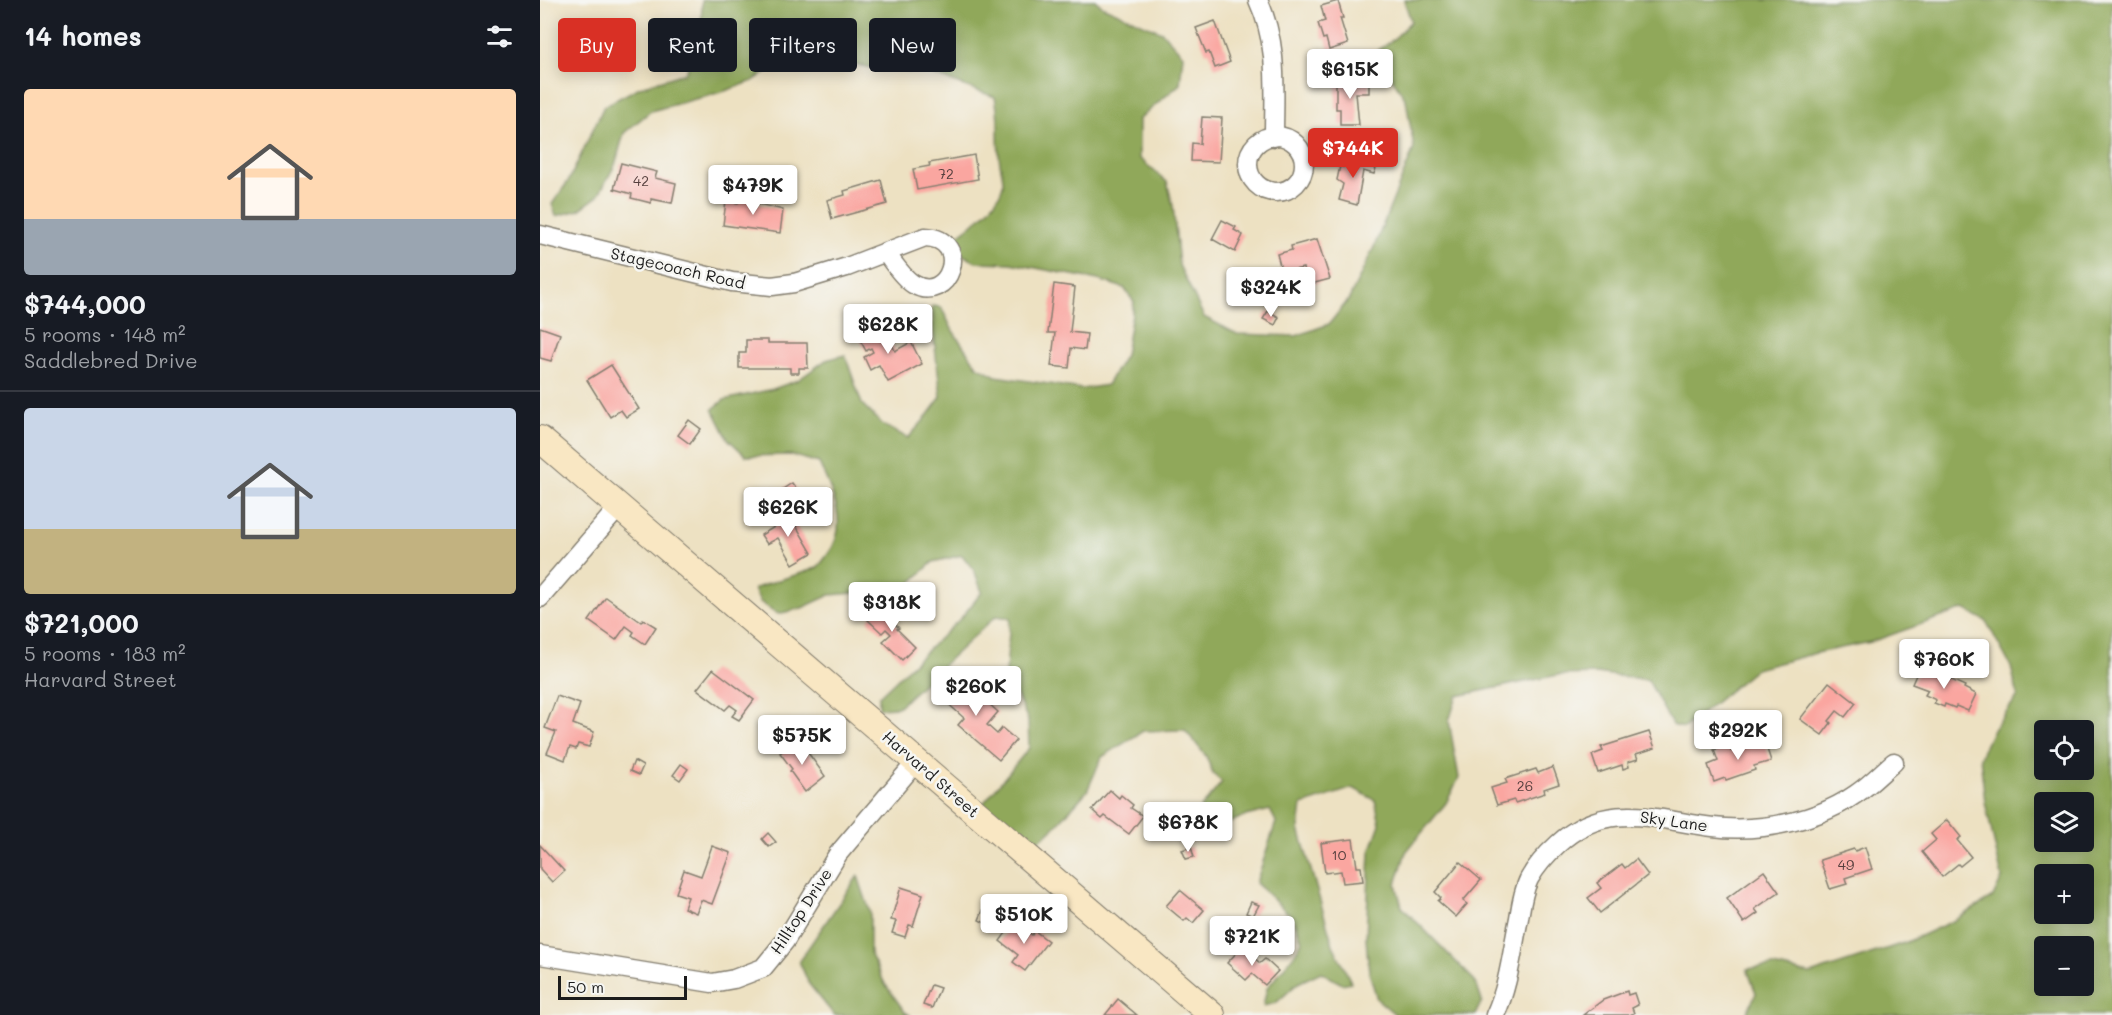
<!DOCTYPE html>
<meta charset="utf-8">
<style>
:root{--surface:#171b24;--page:#20242c;--text:#f1f3f6;--muted:#9ea1a6;--line:#363941;--accent:#d93025}
body{margin:0;font-family:Mali,sans-serif;background:var(--page);color:var(--text);height:100vh;display:flex;flex-direction:column;font-size:22px;white-space:nowrap}
*{box-sizing:border-box;margin:0}
p{font-size:20px;color:var(--muted)}
.icon{flex:none;width:33px;height:33px;fill:none;stroke:currentColor;stroke-width:2;stroke-linecap:round;stroke-linejoin:round}
.map{position:relative;flex:1;overflow:hidden}
.drawer{display:flex;flex-direction:column;background:var(--surface);width:540px}
.drawer>*{flex:none}
.guide{position:absolute;left:18px;top:18px;width:570px;height:54px;display:flex;gap:12px}
.controls{position:absolute;left:1494px;top:720px;display:grid;gap:12px}
.controls a{display:grid;place-items:center;width:60px;height:60px;border-radius:6px;background:var(--surface);box-shadow:0 3px 15px #0003;font-size:30px}
.scale{position:absolute;left:18px;bottom:15px;width:129px;box-sizing:border-box;padding-left:6px;border:3px solid #1c1c1c;border-top:0;font-size:16px;line-height:21px;white-space:nowrap;color:#1c1c1c;-webkit-text-stroke:4px #f6f6f2;paint-order:stroke}
.price{position:absolute;translate:-50% -51px;padding:0 14px;border-radius:6px;background:#fff;color:#222;font-size:20px;line-height:39px;filter:drop-shadow(0 2px 3px #0008)}
.price::after{content:'';position:absolute;left:50%;top:36px;width:18px;height:14px;margin-left:-9px;background:inherit;clip-path:polygon(0 0,100% 0,50% 100%)}
.price.on{background:var(--accent);color:#fff}
ul{padding:0;list-style:none}
li{display:grid;align-content:center;gap:12px;height:318px;padding:0 24px}
li+li{border-top:2px solid var(--line)}
li span{display:grid;place-items:center;height:186px;border-radius:6px;color:#555}
li>.icon{margin-inline-start:auto}
span .icon{width:108px;height:108px;fill:#fffc;stroke-width:1}
li b{font-size:26px}
h2{display:flex;justify-content:space-between;align-items:center;height:72px;padding:0 24px;font-size:26px}
.tag{padding:0 21px;border-radius:6px;background:var(--surface);box-shadow:0 3px 15px #0003;font-size:21px;line-height:54px}
.tag.on{background:var(--accent);color:#fff}
main{display:flex;flex:1;min-height:0}
.map>svg:first-child{display:block}
.forest{fill:#90a85a;stroke:#56623b;stroke-width:1.5;fill-rule:evenodd}
.building{fill:#faa6a0}
.lines{fill:none;stroke-linecap:round;stroke-linejoin:round}
.street-casing{stroke:#847e6f;stroke-width:21}
.secondary-casing{stroke:#847e6f;stroke-width:28}
.street{stroke:#fff;stroke-width:18}
.secondary{stroke:#f9e7c3;stroke-width:26}
.labels{text-anchor:middle;stroke-width:5;stroke-linejoin:round;paint-order:stroke}
.number-label{font-size:14px;fill:#543e3d}
.street-label{font-size:16px;fill:#1c1c1c;stroke:#f6f6f2}
</style>
<main>
<section class="drawer">
<h2>14 homes<svg class="icon" aria-label="filters" viewBox="0 0 24 24"><path d="M4 7h16M4 17h16"/><circle cx="9" cy="7" r="2"/><circle cx="15" cy="17" r="2"/></svg></h2>
<ul>
<li><span style="background:linear-gradient(#ffd9b3 70%,#9aa5b1 0)"><svg class="icon" aria-label="home" viewBox="0 0 24 24"><path d="M3 11l9-7 9 7M6 9v11h12V9"/></svg></span><div><b>$744,000</b><p>5 rooms · 148 m²</p><p>Saddlebred Drive</p></div></li>
<li><span style="background:linear-gradient(#c9d6e8 65%,#c2b280 0)"><svg class="icon" aria-label="home" viewBox="0 0 24 24"><path d="M3 11l9-7 9 7M6 9v11h12V9"/></svg></span><div><b>$721,000</b><p>5 rooms · 183 m²</p><p>Harvard Street</p></div></li>
</ul>
</section>
<div class="map">
<svg width="1572" height="1015" viewBox="0 0 1572 1015">
<rect width="100%" height="100%" fill="#f6f6f2"/>
<filter id="ink" filterUnits="userSpaceOnUse"><feTurbulence type="fractalNoise" baseFrequency=".0167" numOctaves="2"/><feDisplacementMap in="SourceGraphic" scale="12" xChannelSelector="R" yChannelSelector="G"/><feConvolveMatrix kernelMatrix="1 2 1 2 8 2 1 2 1" color-interpolation-filters="sRGB"/></filter>
<filter id="wash" filterUnits="userSpaceOnUse"><feTurbulence type="fractalNoise" baseFrequency=".008" numOctaves="4" result="noise"/><feDisplacementMap in="SourceGraphic" scale="24" xChannelSelector="R" yChannelSelector="G"/><feGaussianBlur stdDeviation="1.35" result="paint"/><feColorMatrix in="noise" values="0 0 0 0 0 0 0 0 0 0 0 0 0 0 0 0 0 1.4 0 .05"/><feComposite in="paint" operator="in"/></filter>
<g filter="url(#wash)">
<rect width="100%" height="100%" fill="#ede1c2"/>
<g class="forest">
<path d="M 162,0 L 555,0 L 562,6 L 622,32 L 643,55 L 640,84 L 599,119 L 599,158 L 627,182 L 633,206 L 639,265 L 664,317 L 697,334 L 756,336 L 789,324 L 809,299 L 834,247 L 874,148 L 866,100 L 850,75 L 823,61 L 855,38 L 871,21 L 864,0 L 1572,0 L 1572,1015 L 1206,1015 L 1216,993 L 1207,969 L 1233,966 L 1270,974 L 1367,942 L 1415,920 L 1453,897 L 1462,878 L 1445,802 L 1440,757 L 1452,731 L 1478,696 L 1471,667 L 1446,621 L 1424,609 L 1331,642 L 1276,653 L 1216,669 L 1144,728 L 1132,725 L 1108,680 L 1063,674 L 1018,675 L 917,696 L 909,721 L 919,778 L 906,803 L 866,852 L 856,884 L 862,907 L 935,981 L 942,1001 L 935,1015 L 856,1015 L 837,999 L 829,972 L 826,939 L 830,852 L 840,824 L 835,800 L 813,788 L 762,805 L 759,829 L 793,945 L 811,982 L 802,984 L 781,972 L 758,983 L 736,1003 L 723,1006 L 727,988 L 754,955 L 762,941 L 753,918 L 716,883 L 736,822 L 730,810 L 702,817 L 672,831 L 659,827 L 655,815 L 682,782 L 673,774 L 666,756 L 645,730 L 603,731 L 562,757 L 547,791 L 514,828 L 491,847 L 442,805 L 489,748 L 488,720 L 466,672 L 470,618 L 456,616 L 358,707 L 339,708 L 339,696 L 421,618 L 442,592 L 434,570 L 422,555 L 393,562 L 364,589 L 290,595 L 262,608 L 238,614 L 220,602 L 214,589 C 234,580 256,576 276,568 C 281,565 284,559 288,554 C 310,526 292,491 279,463 L 251,455 L 206,456 L 188,439 L 173,409 L 184,400 L 233,389 L 258,380 L 286,360 L 305,355 L 322,404 L 343,425 L 368,438 L 384,420 L 401,397 L 393,331 L 392,306 L 401,307 L 413,331 L 437,366 L 456,376 L 542,389 L 567,385 L 585,355 L 594,302 L 584,288 L 558,280 L 470,263 L 436,262 L 413,250 L 414,238 C 429,228 463,202 463,182 C 463,173 459,164 459,154 C 457,133 460,119 455,97 L 391,74 L 334,68 L 276,59 L 231,69 L 213,81 L 185,91 L 111,111 L 84,133 L 75,165 L 58,196 L 39,210 L 16,216 L 12,204 L 29,180 L 64,106 L 100,87 L 145,73 L 161,43 ZM 1504,730 L 1544,730 L 1544,770 L 1504,770 ZM 1504,802 L 1544,802 L 1544,842 L 1504,842 ZM 1504,874 L 1544,874 L 1544,914 L 1504,914 ZM 1504,946 L 1544,946 L 1544,986 L 1504,986 Z"/>
<polygon points="318,876 330,912 330,953 345,984 365,1012 370,1015 294,1015 269,984 259,961"/>
</g>
<g id="blocks">
<g class="building">
<polygon points="798,1 803,18 800,18 808,44 789,50 786,38 783,39 778,23 785,21 781,6"/>
<polygon points="675,21 690,62 675,68 669,52 666,53 656,28"/>
<polygon points="796,80 829,80 829,93 816,93 819,125 800,125 800,109 796,109"/>
<polygon points="662,117 682,118 679,162 651,161 652,143 660,144"/>
<polygon points="434,155 438,179 377,190 373,169 390,166 389,163"/>
<polygon points="806,157 837,165 834,174 823,171 817,205 799,200 803,184 797,180 800,166 803,167"/>
<polygon points="81,163 117,172 115,178 136,183 132,203 111,199 111,203 91,198 92,194 74,189"/>
<polygon points="341,180 347,204 292,219 287,200 305,195 304,191"/>
<polygon points="204,195 216,197 215,203 243,210 240,233 183,225 186,201 198,203 199,201 203,201"/>
<polygon points="682,220 696,227 694,230 703,235 695,252 672,239"/>
<polygon points="777,239 790,279 767,285 763,268 742,273 737,254 752,250 751,246"/>
<polygon points="514,284 535,287 530,332 547,334 545,350 531,348 529,368 511,366 515,333 508,333"/>
<polygon points="728,311 739,317 735,325 723,319"/>
<polygon points="339,325 347,341 350,340 355,351 371,342 382,364 348,382 339,365 330,370 324,357 333,352 331,348 326,351 318,336"/>
<polygon points="0,327 20,334 11,361 0,358"/>
<polygon points="206,340 228,340 228,343 267,343 268,368 259,368 259,373 250,373 250,368 199,368 199,353 206,353"/>
<polygon points="71,365 99,409 86,417 81,410 70,417 47,380"/>
<polygon points="149,420 161,429 150,444 138,435"/>
<polygon points="252,483 262,497 244,509 234,495"/>
<polygon points="248,512 272,553 253,564 238,538 227,544 221,535 236,526 233,522"/>
<polygon points="66,597 101,622 103,619 116,627 105,644 92,635 94,632 86,626 76,640 49,621"/>
<polygon points="341,606 356,621 354,623 359,628 357,629 375,647 362,660 343,641 351,634 346,629 342,633 328,620"/>
<polygon points="1380,666 1425,686 1424,688 1436,694 1428,711 1416,706 1415,708 1405,704 1404,707 1394,703 1396,700 1385,695 1388,690 1372,684"/>
<polygon points="173,669 214,700 199,720 192,716 197,710 190,705 185,710 157,689"/>
<polygon points="408,675 425,689 423,691 430,698 436,692 458,712 447,725 457,734 462,728 476,740 459,760 418,725 424,718 394,691"/>
<polygon points="1289,682 1316,703 1305,717 1297,711 1289,721 1291,723 1282,735 1260,719"/>
<polygon points="17,696 40,704 33,724 54,732 49,747 38,744 36,749 30,747 25,760 7,753 16,732 5,728"/>
<polygon points="1109,732 1115,748 1096,754 1098,759 1088,762 1089,767 1083,769 1082,765 1058,773 1052,755 1063,751 1061,747"/>
<polygon points="258,739 285,776 265,792 250,771 252,769 240,753"/>
<polygon points="1225,743 1231,761 1214,766 1215,770 1186,780 1185,778 1174,782 1168,765 1178,761 1174,750 1189,745 1191,751"/>
<polygon points="94,761 103,766 99,775 90,771"/>
<polygon points="141,764 148,769 140,780 133,775"/>
<polygon points="1013,767 1019,784 1004,789 1005,793 975,803 974,800 957,805 951,788 967,783 965,779 996,769 998,773"/>
<polygon points="570,790 579,798 581,795 593,805 591,808 603,816 589,834 565,816 562,819 552,810"/>
<polygon points="1407,820 1421,837 1417,840 1431,857 1420,866 1418,864 1402,877 1382,852 1396,840 1391,834"/>
<polygon points="228,833 236,842 229,847 222,839"/>
<polygon points="813,839 817,867 821,867 823,881 803,883 801,871 785,873 781,843"/>
<polygon points="0,845 24,871 12,882 0,869"/>
<polygon points="172,846 191,853 172,904 161,900 156,913 144,908 148,897 136,893 144,870 161,876"/>
<polygon points="651,847 654,857 646,859 642,850"/>
<polygon points="1325,847 1332,869 1305,878 1307,884 1290,889 1280,860 1314,849 1315,851"/>
<polygon points="1096,859 1108,875 1060,913 1048,898 1061,888 1057,883 1082,864 1085,868"/>
<polygon points="920,862 941,880 923,901 927,904 916,917 898,901 901,898 895,892"/>
<polygon points="1224,871 1239,892 1215,909 1218,913 1204,923 1187,898"/>
<polygon points="361,887 383,894 373,926 369,925 365,937 352,933 356,921 351,920"/>
<polygon points="640,890 664,910 653,923 647,918 644,921 626,906"/>
<polygon points="448,899 458,903 449,925 439,920"/>
<polygon points="711,902 719,905 713,916 706,913"/>
<polygon points="474,922 492,935 495,931 508,941 485,971 473,962 478,955 460,941"/>
<polygon points="702,947 720,963 725,959 738,971 725,985 712,974 706,980 687,963"/>
<polygon points="391,985 400,988 392,1008 383,1005"/>
<polygon points="1087,991 1088,995 1094,993 1098,1005 1092,1008 1094,1013 1090,1015 1043,1015 1063,1000"/>
<polygon points="578,999 597,1015 565,1015"/>
</g>
</g>
</g>
<g filter="url(#ink)">
<use href="#blocks" fill-opacity="0" stroke="#847e6f" stroke-width="1.5"/>
<g class="lines">
<g class="street-casing">
<g id="street">
<path d="M 718,0 C 739,46 734,88 734,137"/>
<circle cx="736" cy="164" r="28"/>
<path d="M 0,235 L 192,282 L 232,286 L 254,283 L 307,267 L 385,237 C 433,239 409,306 373,284 C 362,277 353,262 345,252"/>
<polyline points="0,598 79,507"/>
<polyline points="0,955 172,983 194,979 223,968 245,941 298,854 376,762"/>
<path d="M 955,1015 C 969,985 972,951 979,918 C 981,905 983,891 989,879 C 996,866 1007,854 1018,844 C 1066,799 1116,820 1173,827 C 1189,829 1206,829 1223,827 C 1255,823 1289,813 1316,794 C 1330,785 1342,772 1354,762"/>
</g>
</g>
<g class="secondary-casing">
<polyline id="secondary" points="0,439 672,1015"/>
</g>
<use href="#street" class="street"/>
<use href="#secondary" class="secondary"/>
</g>
</g>
<g class="labels">
<g class="number-label">
<text x="406" y="179">72</text>
<text x="101" y="186">42</text>
<text x="985" y="791">26</text>
<text x="799" y="860">10</text>
<text x="1306" y="870">49</text>
</g>
<g class="street-label">
<text transform="translate(138 268) rotate(13)" y="6">Stagecoach Road</text>
<text transform="translate(391 774) rotate(41)" y="6">Harvard Street</text>
<text transform="translate(1134 821) rotate(8)" y="6">Sky Lane</text>
<text transform="translate(261 911) rotate(-57)" y="6">Hilltop Drive</text>
</g>
</g>
</svg>
<div class="controls">
<a><svg class="icon" aria-label="locate" viewBox="0 0 24 24"><circle cx="12" cy="12" r="6"/><path d="M12 2v4M12 18v4M2 12h4M18 12h4"/></svg></a>
<a><svg class="icon" aria-label="layers" viewBox="0 0 24 24"><path d="M12 4l9 5-9 5-9-5zM3 14l9 5 9-5"/></svg></a>
<a>+</a>
<a>−</a>
</div>
<div class="scale">50 m</div>
<b class="price" style="left:810px;top:100px">$615K</b>
<b class="price on" style="left:813px;top:179px">$744K</b>
<b class="price" style="left:213px;top:216px">$479K</b>
<b class="price" style="left:731px;top:318px">$324K</b>
<b class="price" style="left:348px;top:355px">$628K</b>
<b class="price" style="left:248px;top:538px">$626K</b>
<b class="price" style="left:352px;top:633px">$318K</b>
<b class="price" style="left:1404px;top:690px">$760K</b>
<b class="price" style="left:436px;top:717px">$260K</b>
<b class="price" style="left:1198px;top:761px">$292K</b>
<b class="price" style="left:262px;top:766px">$575K</b>
<b class="price" style="left:648px;top:853px">$678K</b>
<b class="price" style="left:484px;top:945px">$510K</b>
<b class="price" style="left:712px;top:967px">$721K</b>
<div class="guide">
<a class="tag on">Buy</a>
<a class="tag">Rent</a>
<a class="tag">Filters</a>
<a class="tag">New</a>
</div>
</div>
</main>
